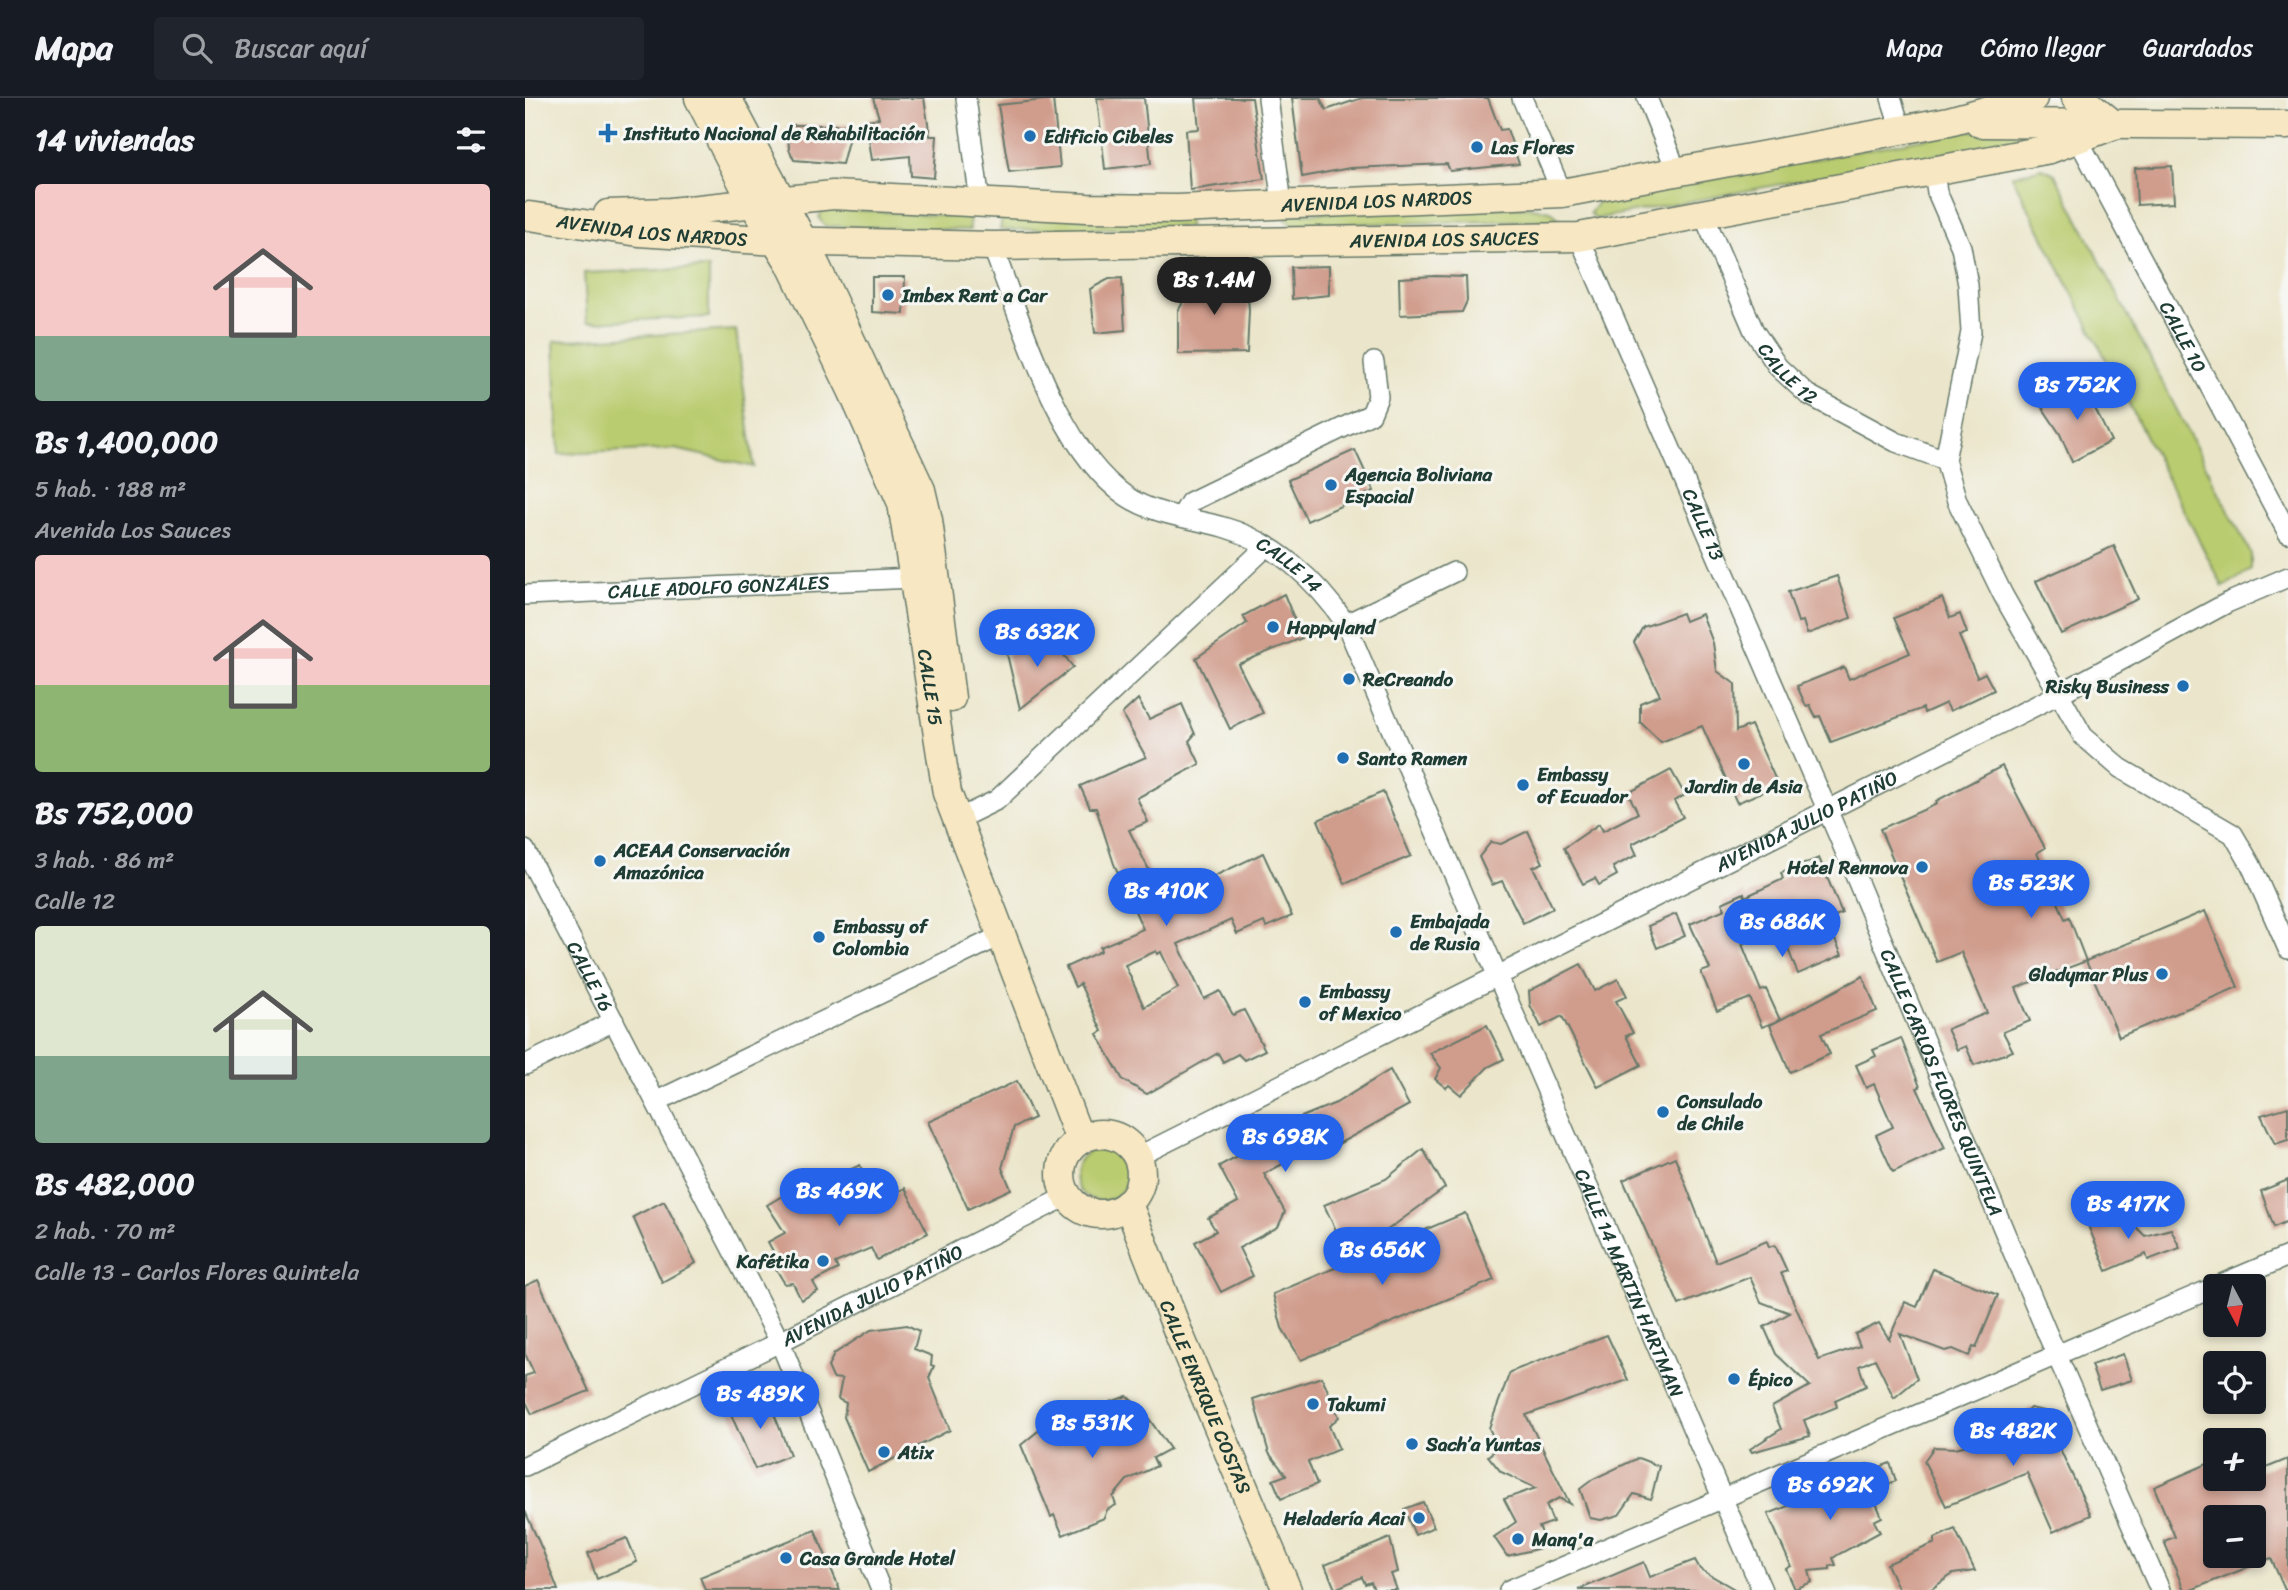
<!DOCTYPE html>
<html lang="es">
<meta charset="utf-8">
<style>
:root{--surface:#171b24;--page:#20242c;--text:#f1f3f6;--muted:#9ea1a6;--line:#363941;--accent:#2563eb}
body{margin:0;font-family:Sriracha,sans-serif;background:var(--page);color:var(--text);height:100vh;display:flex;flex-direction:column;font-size:26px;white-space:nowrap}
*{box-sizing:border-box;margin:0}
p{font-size:23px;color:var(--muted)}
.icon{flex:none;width:38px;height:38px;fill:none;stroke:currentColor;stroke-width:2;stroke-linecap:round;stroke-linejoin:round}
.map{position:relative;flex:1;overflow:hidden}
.details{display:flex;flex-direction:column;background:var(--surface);width:525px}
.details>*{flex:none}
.needle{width:46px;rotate:173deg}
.buttons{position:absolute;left:1678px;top:1176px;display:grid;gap:14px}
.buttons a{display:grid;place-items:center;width:63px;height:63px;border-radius:7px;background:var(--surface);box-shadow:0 4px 10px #0003;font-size:35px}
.price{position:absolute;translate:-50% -60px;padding:0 16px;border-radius:24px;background:var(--accent);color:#fff;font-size:23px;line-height:46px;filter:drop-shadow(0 2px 4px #0008)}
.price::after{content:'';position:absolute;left:50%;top:42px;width:21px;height:16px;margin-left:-10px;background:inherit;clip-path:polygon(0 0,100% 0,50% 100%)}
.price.current{background:#222;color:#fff}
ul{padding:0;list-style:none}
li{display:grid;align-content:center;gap:14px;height:371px;padding:0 35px}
li span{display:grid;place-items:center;height:217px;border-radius:7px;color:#555}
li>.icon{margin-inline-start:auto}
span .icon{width:126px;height:126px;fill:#fffc;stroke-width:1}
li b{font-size:30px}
h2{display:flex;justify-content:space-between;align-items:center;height:84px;padding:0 35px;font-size:30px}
header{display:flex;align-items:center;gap:42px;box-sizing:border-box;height:98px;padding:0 35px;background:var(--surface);border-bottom:2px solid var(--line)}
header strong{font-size:33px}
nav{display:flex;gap:38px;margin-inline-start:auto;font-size:24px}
.search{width:490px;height:63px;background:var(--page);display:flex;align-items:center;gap:18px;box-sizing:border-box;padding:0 24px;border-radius:7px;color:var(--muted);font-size:26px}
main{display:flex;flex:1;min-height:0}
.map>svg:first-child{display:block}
.green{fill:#bacc6f;stroke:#6c8452;stroke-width:2}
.building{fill:#d09c8c;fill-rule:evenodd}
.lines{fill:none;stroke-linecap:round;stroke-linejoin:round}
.street-casing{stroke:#667869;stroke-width:22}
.secondary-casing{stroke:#667869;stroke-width:31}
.street{stroke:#fff;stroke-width:19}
.secondary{stroke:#f7e8c3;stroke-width:28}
.poi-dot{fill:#1f6fb2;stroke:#f6f6f2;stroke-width:2.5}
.labels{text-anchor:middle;stroke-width:6;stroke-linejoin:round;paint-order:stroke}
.poi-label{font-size:19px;font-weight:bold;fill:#1f3d34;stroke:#f6f6f2;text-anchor:start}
.street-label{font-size:19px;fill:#1f3d34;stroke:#f6f6f2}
</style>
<header>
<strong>Mapa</strong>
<div class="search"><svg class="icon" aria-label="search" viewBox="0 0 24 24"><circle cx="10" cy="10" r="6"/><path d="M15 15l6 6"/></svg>Buscar aquí</div>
<nav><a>Mapa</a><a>Cómo llegar</a><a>Guardados</a></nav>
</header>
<main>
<section class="details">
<h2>14 viviendas<svg class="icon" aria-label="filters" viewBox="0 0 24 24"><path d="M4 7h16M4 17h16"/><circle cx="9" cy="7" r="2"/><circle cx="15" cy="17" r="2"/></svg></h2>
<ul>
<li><span style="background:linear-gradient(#f6c9c9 70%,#7fa58c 0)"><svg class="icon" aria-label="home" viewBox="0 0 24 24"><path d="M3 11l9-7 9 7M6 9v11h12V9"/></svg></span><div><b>Bs 1,400,000</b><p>5 hab. · 188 m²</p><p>Avenida Los Sauces</p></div></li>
<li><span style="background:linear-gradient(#f6c9c9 60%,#8fb573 0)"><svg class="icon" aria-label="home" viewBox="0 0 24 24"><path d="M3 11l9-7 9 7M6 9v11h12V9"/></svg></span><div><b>Bs 752,000</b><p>3 hab. · 86 m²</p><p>Calle 12</p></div></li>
<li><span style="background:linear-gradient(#dfe7d0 60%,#7fa58c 0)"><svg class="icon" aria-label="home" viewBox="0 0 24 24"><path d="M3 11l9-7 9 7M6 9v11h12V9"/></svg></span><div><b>Bs 482,000</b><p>2 hab. · 70 m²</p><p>Calle 13 - Carlos Flores Quintela</p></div></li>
</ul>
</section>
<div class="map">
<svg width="1763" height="1492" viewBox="0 0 1763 1492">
<rect width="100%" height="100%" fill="#f6f6f2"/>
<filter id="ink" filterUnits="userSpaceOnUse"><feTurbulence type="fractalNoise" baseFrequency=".0143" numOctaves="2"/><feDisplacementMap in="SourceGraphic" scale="14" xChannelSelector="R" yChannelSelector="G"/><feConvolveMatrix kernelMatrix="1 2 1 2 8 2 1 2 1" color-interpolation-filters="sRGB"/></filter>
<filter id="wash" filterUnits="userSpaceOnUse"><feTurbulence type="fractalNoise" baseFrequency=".00686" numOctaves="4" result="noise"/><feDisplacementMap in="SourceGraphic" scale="28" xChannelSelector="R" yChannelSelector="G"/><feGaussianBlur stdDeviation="1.57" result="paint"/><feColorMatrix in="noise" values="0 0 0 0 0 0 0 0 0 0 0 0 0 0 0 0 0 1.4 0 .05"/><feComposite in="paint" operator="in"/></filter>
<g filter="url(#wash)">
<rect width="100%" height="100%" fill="#ebe6cb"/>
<g class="green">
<polygon points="1497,32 1518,37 1070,121 1065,115 1073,104 1084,100 1439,33"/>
<polygon points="1517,70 1530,76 1726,456 1726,472 1698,489 1487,78"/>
<polygon points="1000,109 1026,113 1035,122 766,127 757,116"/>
<polygon points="298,110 440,119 444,121 445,132 300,128 294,120"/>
<polygon points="477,120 663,120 664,129 475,132"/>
<polygon points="184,170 184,219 62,224 59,175"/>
<polygon points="211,232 229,369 150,351 34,356 29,243"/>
<circle cx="576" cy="1077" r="26"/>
</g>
<g id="blocks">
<g class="building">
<polygon points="348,0 399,0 405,38 412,38 409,80 386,78 385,58 347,62 341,22 354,20"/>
<polygon points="572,0 619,0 626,66 580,71"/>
<polygon points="671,0 727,0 739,81 665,92 661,32 674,31"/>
<polygon points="767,0 795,0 801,12 837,0 963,0 975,32 982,31 994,66 925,73 922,66 825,70 777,79"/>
<polygon points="528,1 535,69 484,74 473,7"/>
<polygon points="268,27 327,27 317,66 269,62 264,51 263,34"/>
<polygon points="1647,68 1649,105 1612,107 1610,70"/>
<polygon points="804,168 804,197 767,201 766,169"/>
<polygon points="717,177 718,187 722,189 724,212 722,255 653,256 653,213 657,206 656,191 660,190 659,180 680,182"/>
<polygon points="910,178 941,179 942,203 937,214 875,217 874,180"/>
<polygon points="347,179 380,179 379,216 347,214"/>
<polygon points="597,180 600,232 570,235 565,191 584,181"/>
<polygon points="1558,286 1586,343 1547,364 1535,336 1515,306"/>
<polygon points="830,352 849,393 782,423 763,382"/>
<polygon points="1589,448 1613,501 1536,536 1511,483"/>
<polygon points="1312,478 1326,520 1282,536 1278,523 1273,524 1263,494"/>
<polygon points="759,496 777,540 713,566 738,615 705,631 671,560 722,525 718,518"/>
<polygon points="1417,500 1425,520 1435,516 1442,535 1434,538 1452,579 1460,575 1469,592 1425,613 1421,605 1399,615 1398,610 1306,644 1295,618 1291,619 1285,607 1281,608 1272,588 1319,569 1324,581 1385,555 1369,520"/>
<polygon points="1157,515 1160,523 1177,516 1188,545 1192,573 1210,586 1211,633 1226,627 1253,687 1212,705 1177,628 1136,644 1115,624 1115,605 1135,597 1109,544 1118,529"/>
<polygon points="525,539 548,569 495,611 482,556"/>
<path d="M 613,601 L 624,621 L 657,606 L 670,636 L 664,643 L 675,666 L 612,700 L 623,724 L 604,732 L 639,802 L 738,755 L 767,818 L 741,829 L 739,824 L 712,836 L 706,822 L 653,846 L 679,901 L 695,893 L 708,917 L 719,912 L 740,952 L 719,962 L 713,956 L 698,964 L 693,955 L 622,996 L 598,982 L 572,936 L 577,933 L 555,886 L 550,889 L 541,869 L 576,853 L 575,849 L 618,831 L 589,766 L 571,710 L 565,710 L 555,688 L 621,659 L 597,616 ZM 631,853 L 632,856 L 636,854 L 653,890 L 619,909 L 600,867 Z"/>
<polygon points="1477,668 1520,750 1512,755 1540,821 1544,819 1561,863 1680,813 1713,889 1594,939 1561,863 1491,890 1505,923 1478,934 1488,953 1449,967 1441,948 1432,952 1422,931 1462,915 1436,854 1412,864 1355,731 1412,706 1411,703"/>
<polygon points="1146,672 1160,697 1149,703 1158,719 1107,746 1112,757 1088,769 1092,777 1074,787 1070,780 1058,786 1039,750 1074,726 1078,733 1113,715 1103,695"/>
<polygon points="858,694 886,758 820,786 793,722"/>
<polygon points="1003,733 1018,765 1008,769 1028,810 998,825 977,783 967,787 954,759 966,744 976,746"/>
<polygon points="1294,760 1317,815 1301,822 1317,857 1273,876 1255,831 1217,846 1236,893 1241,891 1255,922 1338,878 1352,913 1296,936 1305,956 1265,974 1245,927 1255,922 1237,929 1225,900 1192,913 1176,874 1185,871 1165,826 1200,811 1197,805 1219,795 1220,799 1258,781 1256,775"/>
<polygon points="1151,816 1160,838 1132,850 1123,828"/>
<polygon points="1056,866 1070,893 1093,881 1102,898 1091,903 1108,935 1101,938 1116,967 1073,989 1037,918 1016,929 1005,907 1004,893"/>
<polygon points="962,927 979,961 963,969 936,997 924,987 921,990 910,981 916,970 905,955"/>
<polygon points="1376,940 1395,989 1392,990 1420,1050 1368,1074 1351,1037 1368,1029 1349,986 1341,990 1331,967 1351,958 1348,952"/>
<polygon points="865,972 884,1007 795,1056 791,1048 739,1076 760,1114 753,1129 714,1150 728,1178 696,1194 670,1144 691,1133 683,1120 713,1104 694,1068 778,1023 776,1019 811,1005"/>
<polygon points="492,983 509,1020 489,1029 477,1070 486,1091 443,1111 403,1024"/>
<polygon points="1763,1009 1763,1042 1750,1046 1736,1017"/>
<polygon points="898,1051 920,1090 824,1160 799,1107 861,1081"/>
<polygon points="1150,1059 1191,1164 1242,1143 1244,1149 1250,1147 1262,1173 1256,1175 1294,1262 1335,1248 1330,1236 1354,1225 1364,1241 1380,1204 1392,1209 1408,1171 1473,1197 1451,1250 1448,1249 1444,1258 1428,1251 1420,1253 1375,1236 1392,1281 1369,1300 1350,1261 1334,1268 1341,1288 1310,1302 1312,1309 1279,1322 1285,1338 1227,1354 1225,1351 1256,1331 1247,1309 1285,1288 1251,1256 1239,1229 1265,1215 1236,1204 1225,1179 1154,1207 1098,1082"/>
<polygon points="335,1067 343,1084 348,1082 358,1101 380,1090 403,1135 352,1162 346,1150 310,1165 313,1171 288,1184 293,1193 276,1202 268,1185 260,1186 248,1166 250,1157 243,1144 260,1135 242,1107 276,1087 282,1098 311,1082 309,1079"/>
<polygon points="1763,1082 1763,1123 1749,1129 1736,1093"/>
<polygon points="139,1103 171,1165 137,1184 108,1119"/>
<polygon points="1594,1111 1600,1127 1607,1125 1620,1138 1646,1131 1655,1150 1623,1162 1621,1156 1582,1173 1562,1125"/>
<polygon points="940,1115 969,1182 776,1262 757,1230 748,1196"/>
<polygon points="13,1182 64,1293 7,1316 0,1302 0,1278 9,1275 0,1256 0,1188"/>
<polygon points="382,1227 394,1233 389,1251 407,1258 406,1267 409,1268 404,1280 425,1332 343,1374 319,1319 321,1305 313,1301 317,1281 308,1280 303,1269 309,1256 346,1232"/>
<polygon points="1082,1237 1103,1282 1001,1317 1045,1406 1034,1400 1021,1407 1028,1424 1014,1429 1024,1448 982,1458 969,1439 991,1424 979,1401 1011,1390 976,1374 963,1358 973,1350 964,1330 985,1274"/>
<polygon points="1598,1256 1607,1282 1575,1292 1566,1267"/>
<polygon points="797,1279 814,1319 804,1328 814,1351 783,1364 792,1386 756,1401 748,1382 761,1377 744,1355 728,1301"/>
<polygon points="241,1295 265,1357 230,1371 204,1312"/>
<polygon points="602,1298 620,1315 645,1351 628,1360 632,1368 602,1382 588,1399 591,1407 582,1412 579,1420 538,1437 529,1417 526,1419 496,1347 518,1329"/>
<polygon points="1505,1310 1519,1313 1529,1328 1537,1345 1533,1347 1566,1417 1528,1434 1502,1375 1421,1408 1399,1363 1409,1349 1430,1350 1476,1339"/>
<polygon points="1113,1360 1134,1368 1126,1401 1109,1396 1094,1417 1076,1422 1065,1420 1055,1391 1068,1381"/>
<path d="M 1763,1361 L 1763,1492 L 1760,1492 L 1746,1460 L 1666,1492 L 1659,1492 L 1639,1443 L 1650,1439 L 1629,1389 L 1687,1364 L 1690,1381 L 1694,1381 L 1697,1389 L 1716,1381 L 1729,1381 L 1729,1375 ZM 1690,1419 L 1729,1419 L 1729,1458 L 1690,1458 Z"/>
<polygon points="1365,1365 1371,1383 1346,1393 1357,1419 1349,1423 1355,1434 1314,1456 1308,1460 1311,1467 1305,1468 1305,1471 1284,1473 1287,1484 1270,1491 1261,1471 1266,1468 1243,1416 1306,1391 1304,1385 1342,1366 1345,1373"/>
<polygon points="898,1404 909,1429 890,1437 879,1411"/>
<polygon points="0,1413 17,1451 33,1492 0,1492"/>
<polygon points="1430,1431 1450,1473 1428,1476 1405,1492 1374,1492 1362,1466 1410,1445 1410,1440"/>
<polygon points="290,1432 315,1492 180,1492 175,1479"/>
<polygon points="102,1440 112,1464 72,1481 63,1455"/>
<polygon points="865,1440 873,1474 866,1476 872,1492 849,1492 846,1484 840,1486 837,1479 810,1491 800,1467"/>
<polygon points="1170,1462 1175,1471 1211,1492 1053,1492 1119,1464 1125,1479"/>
</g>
</g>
</g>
<g filter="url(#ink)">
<use href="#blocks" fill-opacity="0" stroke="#667869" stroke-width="2"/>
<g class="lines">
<g class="street-casing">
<g id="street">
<polyline points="441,0 455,104"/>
<polyline points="743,0 757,106"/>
<polyline points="997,0 1037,95"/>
<polyline points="1122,0 1146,59 1148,75"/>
<polyline points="1366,0 1376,31"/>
<path id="s1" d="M 1553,41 L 1763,435"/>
<polyline points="1409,74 1412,94 1436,149 1443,187 1446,234 1420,362 1432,403 1478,497 1558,638 1595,670 1708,736 1726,767 1763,851"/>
<path id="s2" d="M 1179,118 L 1229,233 L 1253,269 L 1282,296 L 1371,344 L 1420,362"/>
<path id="s3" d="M 1054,139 L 1314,739 L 1522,1235 L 1635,1492"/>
<path id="s4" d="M 467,148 C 498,225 532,351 601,398 C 629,417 666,420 698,429 C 749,443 792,483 821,526 L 1237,1492"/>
<polyline points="656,419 665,404 846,316 853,299 849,264"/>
<path id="s5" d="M 0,497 L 389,480"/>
<polyline points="821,526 929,474"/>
<polyline points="431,722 472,702 742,448"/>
<path id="s6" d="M 0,752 L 255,1244 L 356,1492"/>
<polyline points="0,967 89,923"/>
<polyline points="132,1003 475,838"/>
<path id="s7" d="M 612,1059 L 1532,597 L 1702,505 L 1763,479"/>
<polyline points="1692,1188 1763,1158"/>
<path id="s8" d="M 0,1368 L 255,1244 L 542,1098"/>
<polyline points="984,1492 1690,1189"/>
</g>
</g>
<g class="secondary-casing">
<g id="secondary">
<path id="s9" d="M 174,0 L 228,105 L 265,165 L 327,292 L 377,405 L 422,695 L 555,1042"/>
<polyline points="202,0 291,168 396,392 403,422 426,600"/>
<polyline points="1551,0 1560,3 1589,27"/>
<polyline points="1455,25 1763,27"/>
<path id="s10" d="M 83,116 L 145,114 L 308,97 L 562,110 L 652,111 L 1037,95 L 1424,23 L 1508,0"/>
<path id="s11" d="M 4,118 L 114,134 L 253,143 L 467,148 L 1054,139 L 1525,51 L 1589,27"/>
<circle cx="576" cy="1076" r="40"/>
<path id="s12" d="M 603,1106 L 654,1236 L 762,1492"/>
</g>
</g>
<use href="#street" class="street"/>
<use href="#secondary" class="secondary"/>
</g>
</g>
<g class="poi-dot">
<path d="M79.5 24.5h7v7h7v7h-7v7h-7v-7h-7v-7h7z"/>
<circle cx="505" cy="38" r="7"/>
<circle cx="952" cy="49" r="7"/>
<circle cx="363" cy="197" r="7"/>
<circle cx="806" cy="387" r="7"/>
<circle cx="748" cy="529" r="7"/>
<circle cx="824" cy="581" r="7"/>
<circle cx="1658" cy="588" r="7"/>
<circle cx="818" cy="660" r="7"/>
<circle cx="1219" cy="666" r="7"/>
<circle cx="998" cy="687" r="7"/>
<circle cx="75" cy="763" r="7"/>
<circle cx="1397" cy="769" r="7"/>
<circle cx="871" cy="834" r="7"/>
<circle cx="294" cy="839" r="7"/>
<circle cx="1637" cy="876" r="7"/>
<circle cx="780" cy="904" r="7"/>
<circle cx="1138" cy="1014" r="7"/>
<circle cx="298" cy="1163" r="7"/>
<circle cx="1209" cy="1281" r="7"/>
<circle cx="788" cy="1306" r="7"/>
<circle cx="887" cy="1346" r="7"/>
<circle cx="359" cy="1354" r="7"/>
<circle cx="894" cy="1420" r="7"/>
<circle cx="993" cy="1441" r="7"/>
<circle cx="261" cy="1460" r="7"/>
</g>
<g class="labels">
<g class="poi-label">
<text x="99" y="42">Instituto Nacional de Rehabilitación</text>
<text x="519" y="45">Edificio Cibeles</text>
<text x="966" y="56">Las Flores</text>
<text x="377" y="204">Imbex Rent a Car</text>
<text x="820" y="383">Agencia Boliviana<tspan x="820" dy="22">Espacial</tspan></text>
<text x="762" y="536">Happyland</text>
<text x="838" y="588">ReCreando</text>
<text x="1644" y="595" text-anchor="end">Risky Business</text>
<text x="832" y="667">Santo Ramen</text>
<text x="1012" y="683">Embassy<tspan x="1012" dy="22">of Ecuador</tspan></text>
<text x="1219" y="695" text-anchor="middle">Jardin de Asia</text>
<text x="89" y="759">ACEAA Conservación<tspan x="89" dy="22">Amazónica</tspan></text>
<text x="1383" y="776" text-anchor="end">Hotel Rennova</text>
<text x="885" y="830">Embajada<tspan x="885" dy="22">de Rusia</tspan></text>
<text x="308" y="835">Embassy of<tspan x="308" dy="22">Colombia</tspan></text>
<text x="1623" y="883" text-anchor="end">Gladymar Plus</text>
<text x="794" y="900">Embassy<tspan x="794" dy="22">of Mexico</tspan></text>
<text x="1152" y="1010">Consulado<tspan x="1152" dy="22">de Chile</tspan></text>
<text x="284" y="1170" text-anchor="end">Kafétika</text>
<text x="1223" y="1288">Épico</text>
<text x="802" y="1313">Takumi</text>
<text x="901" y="1353">Sach’a Yuntas</text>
<text x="373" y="1361">Atix</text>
<text x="880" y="1427" text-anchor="end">Heladería Acai</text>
<text x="1007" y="1448">Manq'a</text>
<text x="275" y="1467">Casa Grande Hotel</text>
</g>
<g class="street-label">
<text dy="7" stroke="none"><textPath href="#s10" startOffset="770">AVENIDA LOS NARDOS</textPath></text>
<text dy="7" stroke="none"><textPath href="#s11" startOffset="124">AVENIDA LOS NARDOS</textPath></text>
<text dy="7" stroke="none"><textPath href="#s11" startOffset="917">AVENIDA LOS SAUCES</textPath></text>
<text dy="7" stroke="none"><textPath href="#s1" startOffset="224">CALLE 10</textPath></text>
<text dy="7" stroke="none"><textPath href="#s2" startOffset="180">CALLE 12</textPath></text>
<text dy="7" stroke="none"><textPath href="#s3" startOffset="313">CALLE 13</textPath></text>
<text dy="7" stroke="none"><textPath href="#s4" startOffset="467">CALLE 14</textPath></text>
<text dy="7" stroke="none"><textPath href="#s5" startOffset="194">CALLE ADOLFO GONZALES</textPath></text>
<text dy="7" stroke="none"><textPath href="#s9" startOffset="640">CALLE 15</textPath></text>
<text dy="7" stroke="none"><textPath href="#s7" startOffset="749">AVENIDA JULIO PATIÑO</textPath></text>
<text dy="7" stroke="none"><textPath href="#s6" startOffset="142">CALLE 16</textPath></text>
<text dy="7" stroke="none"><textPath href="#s3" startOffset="920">CALLE CARLOS FLORES QUINTELA</textPath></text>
<text dy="7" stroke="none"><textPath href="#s4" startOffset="1267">CALLE 14 MARTIN HARTMAN</textPath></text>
<text dy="7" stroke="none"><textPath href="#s8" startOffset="387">AVENIDA JULIO PATIÑO</textPath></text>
<text dy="7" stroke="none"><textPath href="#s12" startOffset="208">CALLE ENRIQUE COSTAS</textPath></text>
</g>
</g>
</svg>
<div class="buttons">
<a><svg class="needle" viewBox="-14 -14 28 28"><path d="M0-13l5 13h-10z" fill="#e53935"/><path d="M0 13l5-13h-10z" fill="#9ea1a6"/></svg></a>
<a><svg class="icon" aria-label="locate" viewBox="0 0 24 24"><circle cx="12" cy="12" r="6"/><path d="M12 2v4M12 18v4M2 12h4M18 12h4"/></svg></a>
<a>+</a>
<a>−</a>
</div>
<b class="price current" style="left:689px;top:219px">Bs 1.4M</b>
<b class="price" style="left:1552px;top:324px">Bs 752K</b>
<b class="price" style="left:512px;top:571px">Bs 632K</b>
<b class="price" style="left:1506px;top:822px">Bs 523K</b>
<b class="price" style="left:641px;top:830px">Bs 410K</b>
<b class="price" style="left:1257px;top:861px">Bs 686K</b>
<b class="price" style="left:760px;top:1076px">Bs 698K</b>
<b class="price" style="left:314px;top:1130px">Bs 469K</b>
<b class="price" style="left:1603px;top:1143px">Bs 417K</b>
<b class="price" style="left:857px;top:1189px">Bs 656K</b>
<b class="price" style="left:235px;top:1333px">Bs 489K</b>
<b class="price" style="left:567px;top:1362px">Bs 531K</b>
<b class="price" style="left:1488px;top:1370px">Bs 482K</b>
<b class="price" style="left:1305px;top:1424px">Bs 692K</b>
</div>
</main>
